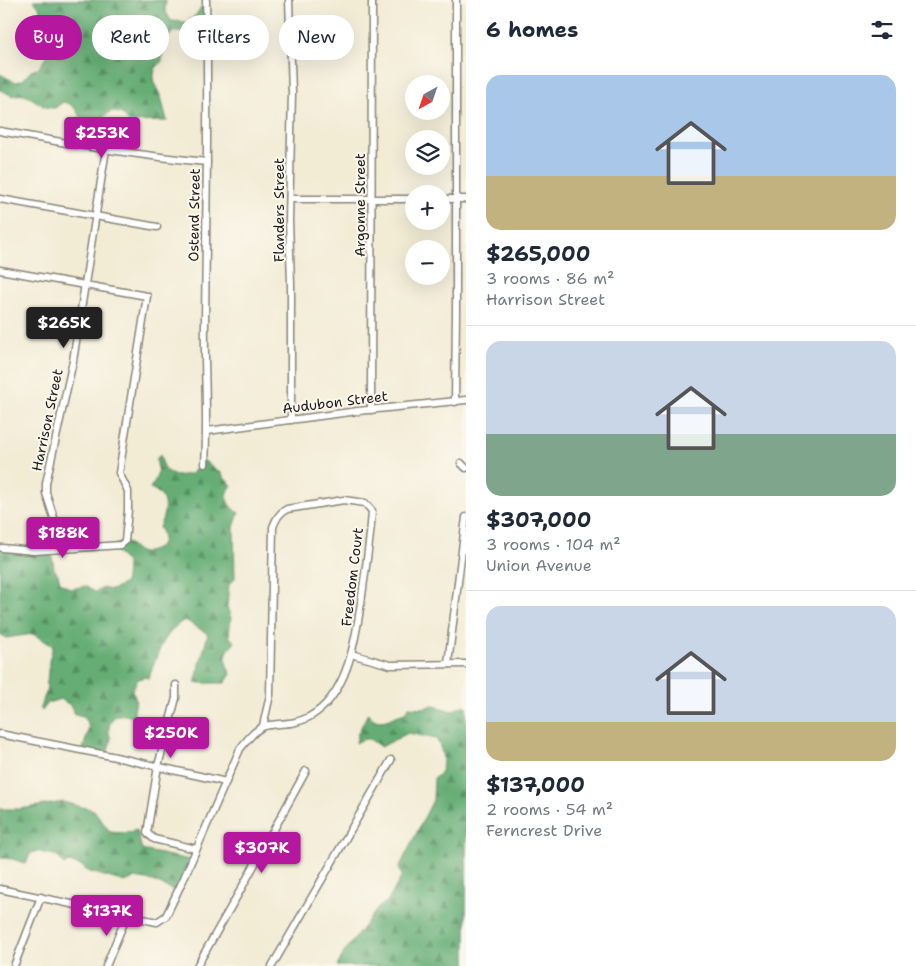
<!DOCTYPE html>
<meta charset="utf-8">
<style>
:root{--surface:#fff;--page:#f6f6f7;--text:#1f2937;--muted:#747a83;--line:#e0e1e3;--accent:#b5179e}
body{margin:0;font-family:"Shantell Sans",sans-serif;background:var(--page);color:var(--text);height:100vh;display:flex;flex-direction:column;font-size:19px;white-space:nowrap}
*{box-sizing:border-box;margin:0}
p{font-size:16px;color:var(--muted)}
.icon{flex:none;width:28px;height:28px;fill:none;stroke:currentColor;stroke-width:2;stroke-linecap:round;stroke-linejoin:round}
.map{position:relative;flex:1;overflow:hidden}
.side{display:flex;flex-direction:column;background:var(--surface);width:450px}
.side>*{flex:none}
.banner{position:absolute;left:15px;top:15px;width:375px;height:45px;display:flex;gap:10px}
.needle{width:32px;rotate:220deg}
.tools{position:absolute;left:405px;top:75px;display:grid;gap:10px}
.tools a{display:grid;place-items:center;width:45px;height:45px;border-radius:50%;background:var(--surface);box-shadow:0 5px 20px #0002;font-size:25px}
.price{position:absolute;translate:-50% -42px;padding:0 11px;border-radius:5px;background:var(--accent);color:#fff;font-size:16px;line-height:32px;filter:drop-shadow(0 1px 2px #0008)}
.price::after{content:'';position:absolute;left:50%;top:30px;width:15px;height:11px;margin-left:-8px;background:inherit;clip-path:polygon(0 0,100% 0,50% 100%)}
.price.selected{background:#222;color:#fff}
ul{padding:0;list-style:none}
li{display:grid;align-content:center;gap:10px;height:265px;padding:0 20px}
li+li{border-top:1px solid var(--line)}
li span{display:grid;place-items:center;height:155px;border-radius:15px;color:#555}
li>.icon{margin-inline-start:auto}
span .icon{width:90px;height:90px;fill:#fffc;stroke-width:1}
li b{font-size:21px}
h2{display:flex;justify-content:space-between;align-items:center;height:60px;padding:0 20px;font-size:21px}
.pill{padding:0 18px;border-radius:22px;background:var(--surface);box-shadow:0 5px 20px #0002;font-size:18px;line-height:45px}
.pill.selected{background:var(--accent);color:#fff}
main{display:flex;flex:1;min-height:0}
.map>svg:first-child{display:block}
.forest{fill:url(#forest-firs);stroke:#406448}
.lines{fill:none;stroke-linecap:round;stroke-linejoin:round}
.minor-casing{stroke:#878478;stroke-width:9}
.minor{stroke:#fff;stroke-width:6}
.labels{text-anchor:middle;stroke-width:4;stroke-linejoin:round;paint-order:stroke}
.street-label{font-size:14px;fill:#1c1c1c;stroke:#fbf7ec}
</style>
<main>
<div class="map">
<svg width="466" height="966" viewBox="0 0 466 966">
<defs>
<pattern id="forest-firs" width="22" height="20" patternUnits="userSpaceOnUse" patternTransform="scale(1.25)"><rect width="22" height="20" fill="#65ad74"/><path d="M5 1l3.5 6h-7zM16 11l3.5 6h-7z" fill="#528c5e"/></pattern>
</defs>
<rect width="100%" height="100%" fill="#fbf7ec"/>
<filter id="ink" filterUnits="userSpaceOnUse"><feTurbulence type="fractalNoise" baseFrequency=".02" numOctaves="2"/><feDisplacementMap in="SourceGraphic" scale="10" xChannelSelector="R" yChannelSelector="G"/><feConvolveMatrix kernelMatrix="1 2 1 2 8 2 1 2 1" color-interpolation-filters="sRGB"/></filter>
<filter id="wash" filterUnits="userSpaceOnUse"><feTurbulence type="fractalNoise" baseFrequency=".0096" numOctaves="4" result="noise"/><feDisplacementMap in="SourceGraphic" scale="20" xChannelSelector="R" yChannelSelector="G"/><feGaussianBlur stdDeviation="1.12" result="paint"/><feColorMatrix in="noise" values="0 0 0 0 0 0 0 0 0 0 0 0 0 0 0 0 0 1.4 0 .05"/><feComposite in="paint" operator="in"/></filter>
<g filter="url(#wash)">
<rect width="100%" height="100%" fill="#f2ecd5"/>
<g class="forest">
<path d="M 33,0 L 166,0 L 165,10 L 171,21 L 187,22 L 196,15 L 205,1 L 204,31 L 174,32 L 164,42 L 162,61 L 155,69 L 153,81 L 161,97 L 167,121 L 129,122 L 122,114 L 112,111 L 102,118 L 96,118 L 91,120 L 80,117 C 76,109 73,104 63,102 L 55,108 C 53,108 50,108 47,107 C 37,105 28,90 13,96 L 0,90 L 0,74 L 13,81 L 17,82 L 23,80 L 31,71 L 39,68 L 50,51 L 51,39 L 39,7 Z"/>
<path d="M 160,454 L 164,469 L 175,476 L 191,474 L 203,460 L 222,474 L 224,478 L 232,485 C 223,497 227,506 239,513 L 234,527 L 235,579 L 229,584 L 227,607 L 231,618 L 229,636 L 235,643 C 223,653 224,662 231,674 L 225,683 L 195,683 L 208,634 L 185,620 C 164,631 156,657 149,678 L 144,677 L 137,680 L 132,690 L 136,700 L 133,718 C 130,717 128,715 125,715 C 112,712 105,728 111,738 L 107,755 L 83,749 C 87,733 96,719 75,714 L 70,705 L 60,699 L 48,703 L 42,711 L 40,707 L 46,693 L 49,661 L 53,646 L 33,634 L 6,638 L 0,634 L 0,548 L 51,549 L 54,569 L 58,574 L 60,582 L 71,589 L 85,586 L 95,592 L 103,588 C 114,592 118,588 126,581 L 127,562 L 118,554 L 114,546 L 125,541 L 141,553 C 158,551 169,544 159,527 C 167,511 168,495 150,488 C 157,478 160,472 156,460 Z"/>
<path d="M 432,705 L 452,711 L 462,706 L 466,706 L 466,966 L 337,966 L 345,951 L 378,908 L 388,901 L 402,876 L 399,868 L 433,800 L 434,778 C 448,771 443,749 436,739 L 408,733 L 381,747 C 370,740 369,735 356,743 L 358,733 L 368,713 C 378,729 392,716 405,713 L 409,707 L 425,708 Z"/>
<polygon points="63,802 94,810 110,832 124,833 137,830 142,850 190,860 177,892 153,881 134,878 125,882 87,871 82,866 73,863 68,862 64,865 58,856 36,851 30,854 26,864 13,859 0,858 0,809 20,809"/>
</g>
</g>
<g filter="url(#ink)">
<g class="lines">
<g class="minor-casing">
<g id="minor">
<polyline points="289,0 292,93 289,220 291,284 291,420"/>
<path d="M 0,131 C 69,144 138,156 207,162"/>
<polyline points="0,199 157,227"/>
<polyline points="290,199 414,199"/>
<polyline points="441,199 466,199"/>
<polyline points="0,270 147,296 119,473 128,491 128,510 125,541 121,545 34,551 2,548"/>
<polyline points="455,402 456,311 456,0"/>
<polyline points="371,410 372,0"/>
<polyline points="207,431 358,411 466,400"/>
<polyline points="461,463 466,468"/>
<path d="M 205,464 C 208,417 204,371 205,323 C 206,216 209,108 206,0"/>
<polyline points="58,548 55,521 46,493 46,483 73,361 106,149"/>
<polyline points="351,654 390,665 466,664"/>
<polyline points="448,664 466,517"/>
<polyline points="176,685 176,698 158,766 147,833 154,839 196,849"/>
<polyline points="0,734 111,756 226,782"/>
<path d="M 0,889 L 157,922 L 166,916 L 184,878 L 240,749 C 246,741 255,729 265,726 C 281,722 292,726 309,717 C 349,696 356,636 362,596 C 365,572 369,548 371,524 L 372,511 L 365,503 L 344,500 L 287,509 C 279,513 276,519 273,527 L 270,695 L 263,726"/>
<polyline points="14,966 41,897"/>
<polyline points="106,966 127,915"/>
<polyline points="197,966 240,891 306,771"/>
<polyline points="272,966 391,760"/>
</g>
</g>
<use href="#minor" class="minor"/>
</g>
</g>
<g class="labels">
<g class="street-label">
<text transform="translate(360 205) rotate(-90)" y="5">Argonne Street</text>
<text transform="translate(279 210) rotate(-90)" y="5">Flanders Street</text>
<text transform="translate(194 215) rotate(-89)" y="5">Ostend Street</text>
<text transform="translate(335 402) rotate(-7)" y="5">Audubon Street</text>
<text transform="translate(47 420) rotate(-78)" y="5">Harrison Street</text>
<text transform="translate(352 577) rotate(-83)" y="5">Freedom Court</text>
</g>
</g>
</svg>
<div class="tools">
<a><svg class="needle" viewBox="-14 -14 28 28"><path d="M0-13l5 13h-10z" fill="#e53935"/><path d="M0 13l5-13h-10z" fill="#747a83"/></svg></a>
<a><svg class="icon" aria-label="layers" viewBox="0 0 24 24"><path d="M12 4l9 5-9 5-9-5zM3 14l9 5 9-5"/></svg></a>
<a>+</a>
<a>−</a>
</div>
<b class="price" style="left:102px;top:159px">$253K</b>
<b class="price selected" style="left:64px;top:349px">$265K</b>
<b class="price" style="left:63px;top:559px">$188K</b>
<b class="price" style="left:171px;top:759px">$250K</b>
<b class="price" style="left:262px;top:874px">$307K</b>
<b class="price" style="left:107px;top:937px">$137K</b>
<div class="banner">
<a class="pill selected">Buy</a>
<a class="pill">Rent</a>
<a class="pill">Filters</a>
<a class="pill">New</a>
</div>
</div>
<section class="side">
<h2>6 homes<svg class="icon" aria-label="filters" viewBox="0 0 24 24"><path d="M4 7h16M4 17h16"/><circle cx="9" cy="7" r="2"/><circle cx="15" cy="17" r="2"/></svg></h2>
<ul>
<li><span style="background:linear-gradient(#a9c7e8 65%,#c2b280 0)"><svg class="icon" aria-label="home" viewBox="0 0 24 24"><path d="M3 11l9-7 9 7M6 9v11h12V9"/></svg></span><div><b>$265,000</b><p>3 rooms · 86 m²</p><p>Harrison Street</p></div></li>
<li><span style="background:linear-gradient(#c9d6e8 60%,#7fa58c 0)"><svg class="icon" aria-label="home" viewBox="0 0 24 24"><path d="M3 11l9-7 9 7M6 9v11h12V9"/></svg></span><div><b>$307,000</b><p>3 rooms · 104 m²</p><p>Union Avenue</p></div></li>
<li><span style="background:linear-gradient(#c9d6e8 75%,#c2b280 0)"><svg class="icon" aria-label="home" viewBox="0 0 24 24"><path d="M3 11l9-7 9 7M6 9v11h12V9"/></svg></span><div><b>$137,000</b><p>2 rooms · 54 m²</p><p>Ferncrest Drive</p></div></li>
</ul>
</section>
</main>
